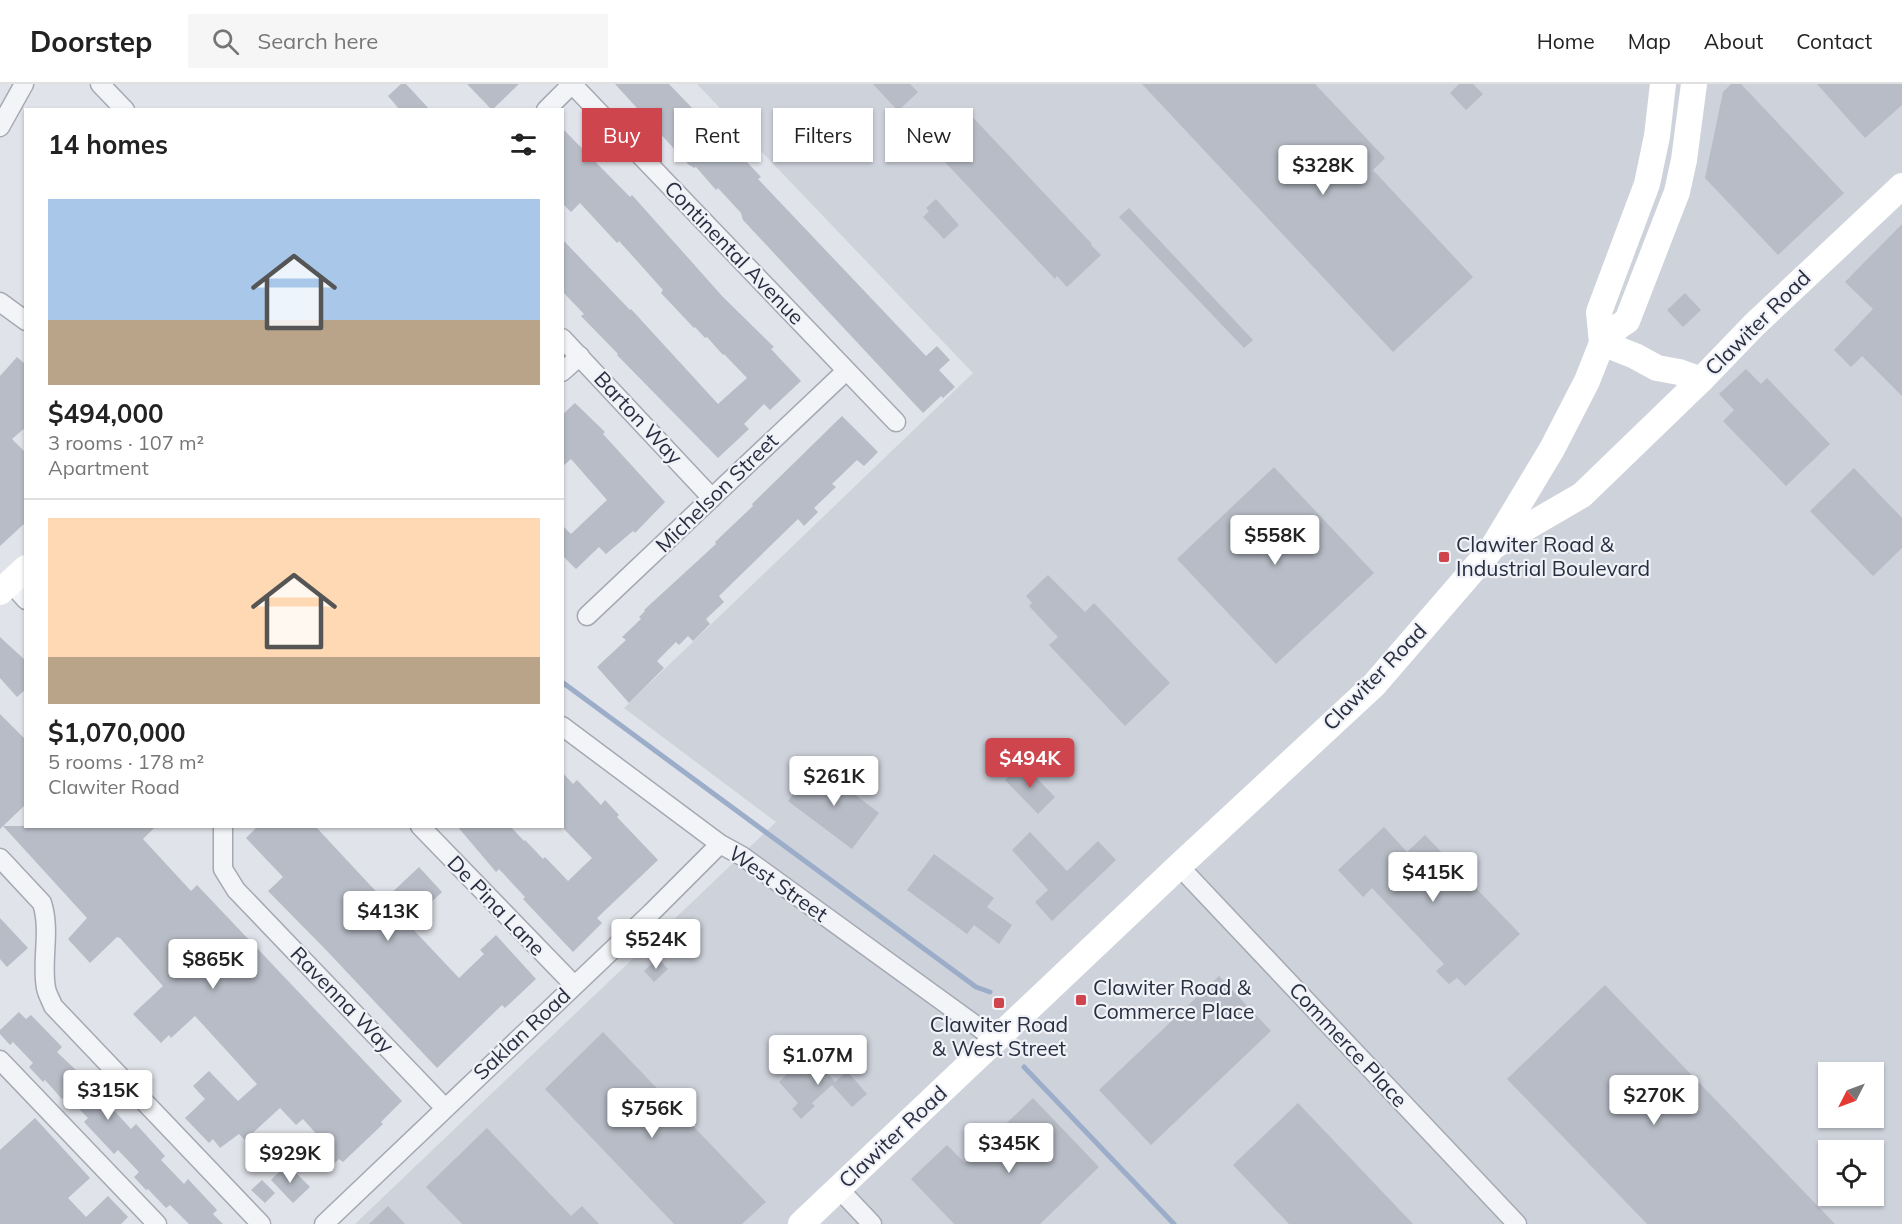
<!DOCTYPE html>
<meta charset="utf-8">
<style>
:root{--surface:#fff;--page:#f6f6f6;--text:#222;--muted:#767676;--line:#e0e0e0;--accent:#ce454e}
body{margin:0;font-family:Mulish,sans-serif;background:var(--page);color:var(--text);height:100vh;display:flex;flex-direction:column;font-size:22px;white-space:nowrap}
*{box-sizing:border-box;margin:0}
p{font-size:20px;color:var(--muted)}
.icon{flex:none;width:33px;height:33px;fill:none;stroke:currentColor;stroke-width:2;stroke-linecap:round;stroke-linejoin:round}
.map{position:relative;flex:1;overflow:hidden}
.sheet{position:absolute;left:24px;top:24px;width:540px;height:720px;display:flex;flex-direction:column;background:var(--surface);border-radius:0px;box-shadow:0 2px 4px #0004}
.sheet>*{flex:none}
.top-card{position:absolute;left:582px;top:24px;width:570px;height:54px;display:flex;gap:12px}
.needle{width:39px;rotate:228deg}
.controls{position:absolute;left:1818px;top:978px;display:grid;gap:12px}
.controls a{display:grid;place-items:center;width:66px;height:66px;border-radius:0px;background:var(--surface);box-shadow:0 2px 4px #0004;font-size:30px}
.price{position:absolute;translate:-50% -51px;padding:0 14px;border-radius:6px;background:#fff;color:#222;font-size:20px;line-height:39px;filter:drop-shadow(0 2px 3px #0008)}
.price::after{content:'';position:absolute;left:50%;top:36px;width:18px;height:14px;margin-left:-9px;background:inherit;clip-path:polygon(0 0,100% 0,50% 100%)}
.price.current{background:var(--accent);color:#fff}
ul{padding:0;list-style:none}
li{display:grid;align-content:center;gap:12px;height:318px;padding:0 24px}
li+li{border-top:2px solid var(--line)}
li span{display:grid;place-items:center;height:186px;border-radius:0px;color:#555}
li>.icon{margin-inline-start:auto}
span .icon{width:108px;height:108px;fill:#fffc;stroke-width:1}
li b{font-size:26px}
h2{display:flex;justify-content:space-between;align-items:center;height:72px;padding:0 24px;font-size:26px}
.tag{padding:0 21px;border-radius:0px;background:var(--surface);box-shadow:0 2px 4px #0004;font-size:21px;line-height:54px}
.tag.current{background:var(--accent);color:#fff}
header{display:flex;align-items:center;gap:36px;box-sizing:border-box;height:84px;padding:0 30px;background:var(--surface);border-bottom:2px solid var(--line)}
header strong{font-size:28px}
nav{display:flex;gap:33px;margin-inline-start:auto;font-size:21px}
.search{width:420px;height:54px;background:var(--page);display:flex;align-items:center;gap:15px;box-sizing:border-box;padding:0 21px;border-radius:0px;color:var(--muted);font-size:22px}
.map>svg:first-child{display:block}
.built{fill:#ced2db;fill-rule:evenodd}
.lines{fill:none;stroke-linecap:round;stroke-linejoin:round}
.stream{stroke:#9badc9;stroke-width:5}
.building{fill:#b7bcc6}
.street-casing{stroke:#a5a9b3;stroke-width:21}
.street{stroke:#f3f4f7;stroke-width:18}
.secondary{stroke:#fff;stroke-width:26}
.poi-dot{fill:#ce454e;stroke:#f0f2f7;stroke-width:2}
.labels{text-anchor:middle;stroke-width:4.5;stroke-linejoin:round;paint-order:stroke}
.street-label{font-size:21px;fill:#292f41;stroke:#f0f2f7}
.poi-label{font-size:21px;fill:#292f41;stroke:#f0f2f7;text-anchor:start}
</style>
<header>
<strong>Doorstep</strong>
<div class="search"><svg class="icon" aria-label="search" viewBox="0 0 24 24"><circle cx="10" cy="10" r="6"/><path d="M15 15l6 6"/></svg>Search here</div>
<nav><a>Home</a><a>Map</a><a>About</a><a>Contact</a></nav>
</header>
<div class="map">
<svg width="1902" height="1140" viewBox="0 0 1902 1140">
<rect width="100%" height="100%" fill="#e0e3e9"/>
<path class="built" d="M 697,0 L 1902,0 L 1902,1140 L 355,1140 L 776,738 L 624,624 L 973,289 ZM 1828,988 L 1874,988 L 1874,1034 L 1828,1034 ZM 1828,1066 L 1874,1066 L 1874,1112 L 1828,1112 Z"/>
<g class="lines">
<g class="stream">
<polyline points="562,598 976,903 990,908"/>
<polyline points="1024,983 1174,1140"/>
</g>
</g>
<g class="building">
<polygon points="401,0 406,0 430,26 400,26 388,12"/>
<polygon points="467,0 519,0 492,26"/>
<polygon points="615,0 669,0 721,54 733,43 758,68 747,78 761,93 758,95 926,272 937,262 950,276 939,286 955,303 943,314 941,312 923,329 743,136 741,129 718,104 716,106 696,83 694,84 688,80"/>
<polygon points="873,0 910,0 918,8 898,27"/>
<polygon points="1142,0 1315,0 1385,74 1373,86 1473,193 1393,268"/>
<polygon points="1459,0 1473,0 1483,10 1466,26 1450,9"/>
<polygon points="1731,0 1741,0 1844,109 1778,171 1705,94 1723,8"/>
<polygon points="1817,0 1902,0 1902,21 1865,54"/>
<polygon points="965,25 1092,160 1091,161 1101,171 1067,203 1057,192 1055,195 928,60"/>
<polygon points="836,36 855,56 835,74 817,54"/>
<polygon points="562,44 630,113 632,111 723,213 774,263 771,265 801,297 770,326 764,320 744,340 749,345 718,374 617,271 618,270 581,232 584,230 562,207 562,155 630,226 631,225 718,320 747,294 724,270 723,271 707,253 705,254 695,243 694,244 661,209 663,206 638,178 619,157 617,159 580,119 571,128 562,119"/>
<polygon points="936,115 959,141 944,155 923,133 929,127 926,124"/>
<polygon points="1129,124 1253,256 1244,264 1119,133"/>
<polygon points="1902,140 1902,312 1862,272 1851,283 1834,266 1873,225 1845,198"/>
<polygon points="1685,209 1701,226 1683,243 1667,226"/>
<polygon points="17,273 26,281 26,343 12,355 26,369 26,438 0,462 0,292"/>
<polygon points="1746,285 1761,300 1767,294 1830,360 1786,402 1723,337 1734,326 1719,310"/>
<polygon points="575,319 605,348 603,350 665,418 635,449 633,447 606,470 599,463 576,485 562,471 562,441 571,450 607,416 571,375 562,383 562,331"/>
<polygon points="842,332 878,368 864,382 857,376 832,400 836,403 814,424 818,428 804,442 798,435 719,512 724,518 706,535 710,540 693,557 688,552 679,561 676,558 657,577 664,584 629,619 597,583 626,556 622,553 641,535 639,533 645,527 644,526 716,460 715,458 753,422 752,420"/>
<polygon points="1274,383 1374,489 1276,580 1177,475"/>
<polygon points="1854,384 1902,434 1902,464 1873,492 1810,427"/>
<polygon points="1048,491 1085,528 1094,519 1170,599 1125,642 1049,561 1058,553 1029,522 1032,519 1026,512"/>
<polygon points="0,553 26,577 26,605 17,613 0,594"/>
<polygon points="0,630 26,656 26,720 0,745"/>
<polygon points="1023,680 1055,713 1038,730 1005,696"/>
<polygon points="816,681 879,729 852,765 788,717"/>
<polygon points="562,688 573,700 577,696 601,721 605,716 619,731 617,733 658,776 597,834 602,839 573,868 523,815 525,813 499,785 496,788 457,742 510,742 524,757 525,756 543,775 545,773 568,797 592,774 562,743"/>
<polygon points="3,742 156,742 143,755 191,807 197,801 402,1017 381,1038 383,1040 343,1078 339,1075 335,1079 314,1060 320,1054 303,1035 296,1041 280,1024 245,1056 239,1050 220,1064 213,1055 209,1059 185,1034 205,1015 193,1002 209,987 238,1017 257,1000 195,932 171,954 169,951 161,959 133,930 163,902 120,854 117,853 90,879 68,855 87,834"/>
<polygon points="258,742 315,742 384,816 419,783 442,808 408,840 459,894 484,870 480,866 496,851 536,895 505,924 502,921 437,984 328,868 268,807 283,793 246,754"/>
<polygon points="1384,743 1407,768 1425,751 1520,850 1465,902 1457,894 1449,900 1436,887 1444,880 1372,804 1363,813 1338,786"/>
<polygon points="1030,748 1067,787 1098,757 1116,776 1052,837 1035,818 1048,806 1012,766"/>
<polygon points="934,770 994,814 987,823 1012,841 999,860 974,841 967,850 907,806"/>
<polygon points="0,834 28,864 7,883 0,875"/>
<polygon points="658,874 668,885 654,898 644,887"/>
<polygon points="1219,892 1271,947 1151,1061 1099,1006"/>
<polygon points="1605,901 1835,1140 1647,1140 1507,995"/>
<polygon points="19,928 26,935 31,931 62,963 57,968 80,990 84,986 96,999 114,1018 110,1022 131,1045 136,1040 165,1072 161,1076 184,1100 188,1095 217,1126 213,1130 223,1140 189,1140 170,1121 166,1124 148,1105 146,1106 134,1093 139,1088 118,1066 114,1070 84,1038 88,1034 66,1012 62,1015 45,996 43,998 29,983 33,979 13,958 10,961 0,950 0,946"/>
<polygon points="603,948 766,1118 742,1140 674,1140 545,1005"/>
<polygon points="809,969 835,998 847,987 867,1010 852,1023 832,1001 812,1019 815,1022 801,1035 792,1025 798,1019 779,998"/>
<polygon points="1033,1014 1099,1083 1040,1140 954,1140 911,1095 947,1061 965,1079"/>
<polygon points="1298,1019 1413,1140 1289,1140 1233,1081"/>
<polygon points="35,1034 90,1094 68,1114 86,1133 108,1112 128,1133 121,1140 0,1140 0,1066"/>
<polygon points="487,1044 571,1132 582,1122 599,1140 462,1140 426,1103"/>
<polygon points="287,1080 310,1103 293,1119 271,1096"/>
<polygon points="262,1096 275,1109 265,1119 251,1106"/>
<polygon points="388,1122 405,1140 369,1140"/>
</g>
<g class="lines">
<g class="street-casing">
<g id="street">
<polyline points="100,0 125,26"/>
<polyline points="572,0 896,338"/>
<polyline points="546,26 572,0"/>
<polyline points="0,43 24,0"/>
<polyline points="0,218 26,237"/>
<polyline points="562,254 712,414"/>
<polyline points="562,288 580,272"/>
<polyline points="10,498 26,516"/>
<polyline points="587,532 846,287"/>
<polyline points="562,642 720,760 742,772 996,956"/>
<polyline points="223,742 223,785 236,806 445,1024"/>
<polyline points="420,742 574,901"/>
<path d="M 0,774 L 42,819 C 51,847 41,876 46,904 C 47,910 51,916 53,922 L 261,1140"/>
<polyline points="1179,782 1517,1140"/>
<polyline points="0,976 157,1140"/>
<polyline points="838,1104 872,1140"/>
<polyline points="324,1140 651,829 720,760"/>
</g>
</g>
<use href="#street" class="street"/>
<g class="secondary">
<polyline points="1602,259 1635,272 1657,284 1679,288 1701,296 1754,241 1902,102"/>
<polyline points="1602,259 1599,228 1647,100 1657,52 1663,0"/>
<polyline points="1496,461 1582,411 1701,296"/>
<polyline points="0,508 26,484"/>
<polyline points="801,1140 1179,782 1374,601 1493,463 1552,365 1587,297 1602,259 1619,242 1627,237 1677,108 1684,76 1694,0"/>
</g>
</g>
<g class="poi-dot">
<rect x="1438" y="467" width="12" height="12" rx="3"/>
<rect x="1075" y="910" width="12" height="12" rx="3"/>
<rect x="993" y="913" width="12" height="12" rx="3"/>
</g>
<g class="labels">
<g class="street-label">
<text transform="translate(734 169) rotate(46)" y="7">Continental Avenue</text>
<text transform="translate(1758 239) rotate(-45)" y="7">Clawiter Road</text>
<text transform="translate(638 334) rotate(47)" y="7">Barton Way</text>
<text transform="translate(717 409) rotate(-44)" y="7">Michelson Street</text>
<text transform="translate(1375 593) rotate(-46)" y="7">Clawiter Road</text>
<text transform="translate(778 800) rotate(35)" y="7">West Street</text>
<text transform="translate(496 822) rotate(46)" y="7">De Pina Lane</text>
<text transform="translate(342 916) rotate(46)" y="7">Ravenna Way</text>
<text transform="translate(522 950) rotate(-43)" y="7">Saklan Road</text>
<text transform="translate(1348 961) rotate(47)" y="7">Commerce Place</text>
<text transform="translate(893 1053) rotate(-43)" y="7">Clawiter Road</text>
</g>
<g class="poi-label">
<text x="1456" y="468">Clawiter Road &amp;<tspan x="1456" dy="24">Industrial Boulevard</tspan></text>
<text x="1093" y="911">Clawiter Road &amp;<tspan x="1093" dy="24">Commerce Place</tspan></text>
<text x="999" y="948" text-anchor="middle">Clawiter Road<tspan x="999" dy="24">&amp; West Street</tspan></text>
</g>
</g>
</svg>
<div class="controls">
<a><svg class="needle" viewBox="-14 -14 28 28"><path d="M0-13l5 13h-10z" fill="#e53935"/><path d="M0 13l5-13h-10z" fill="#767676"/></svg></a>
<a><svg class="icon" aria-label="locate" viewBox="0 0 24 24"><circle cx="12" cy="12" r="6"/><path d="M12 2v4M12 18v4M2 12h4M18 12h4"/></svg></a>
</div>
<b class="price" style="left:1323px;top:112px">$328K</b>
<b class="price" style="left:1275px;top:482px">$558K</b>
<b class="price current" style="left:1030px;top:705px">$494K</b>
<b class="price" style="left:834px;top:723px">$261K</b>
<b class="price" style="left:1433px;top:819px">$415K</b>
<b class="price" style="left:388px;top:858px">$413K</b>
<b class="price" style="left:656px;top:886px">$524K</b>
<b class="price" style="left:213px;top:906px">$865K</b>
<b class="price" style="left:818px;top:1002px">$1.07M</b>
<b class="price" style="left:108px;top:1037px">$315K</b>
<b class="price" style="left:1654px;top:1042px">$270K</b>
<b class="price" style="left:652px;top:1055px">$756K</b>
<b class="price" style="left:1009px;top:1090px">$345K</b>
<b class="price" style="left:290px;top:1100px">$929K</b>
<div class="top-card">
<a class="tag current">Buy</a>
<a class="tag">Rent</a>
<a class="tag">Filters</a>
<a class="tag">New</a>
</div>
<section class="sheet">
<h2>14 homes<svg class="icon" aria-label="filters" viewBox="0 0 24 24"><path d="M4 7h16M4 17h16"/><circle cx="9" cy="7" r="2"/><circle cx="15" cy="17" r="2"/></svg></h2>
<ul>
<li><span style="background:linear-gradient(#a9c7e8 65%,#b9a48a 0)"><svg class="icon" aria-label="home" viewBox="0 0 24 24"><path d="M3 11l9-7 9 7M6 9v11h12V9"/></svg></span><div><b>$494,000</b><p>3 rooms · 107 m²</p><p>Apartment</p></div></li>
<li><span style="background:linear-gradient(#ffd9b3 75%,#b9a48a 0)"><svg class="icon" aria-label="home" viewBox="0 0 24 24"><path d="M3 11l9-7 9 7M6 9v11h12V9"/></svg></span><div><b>$1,070,000</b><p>5 rooms · 178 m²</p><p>Clawiter Road</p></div></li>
</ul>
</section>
</div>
